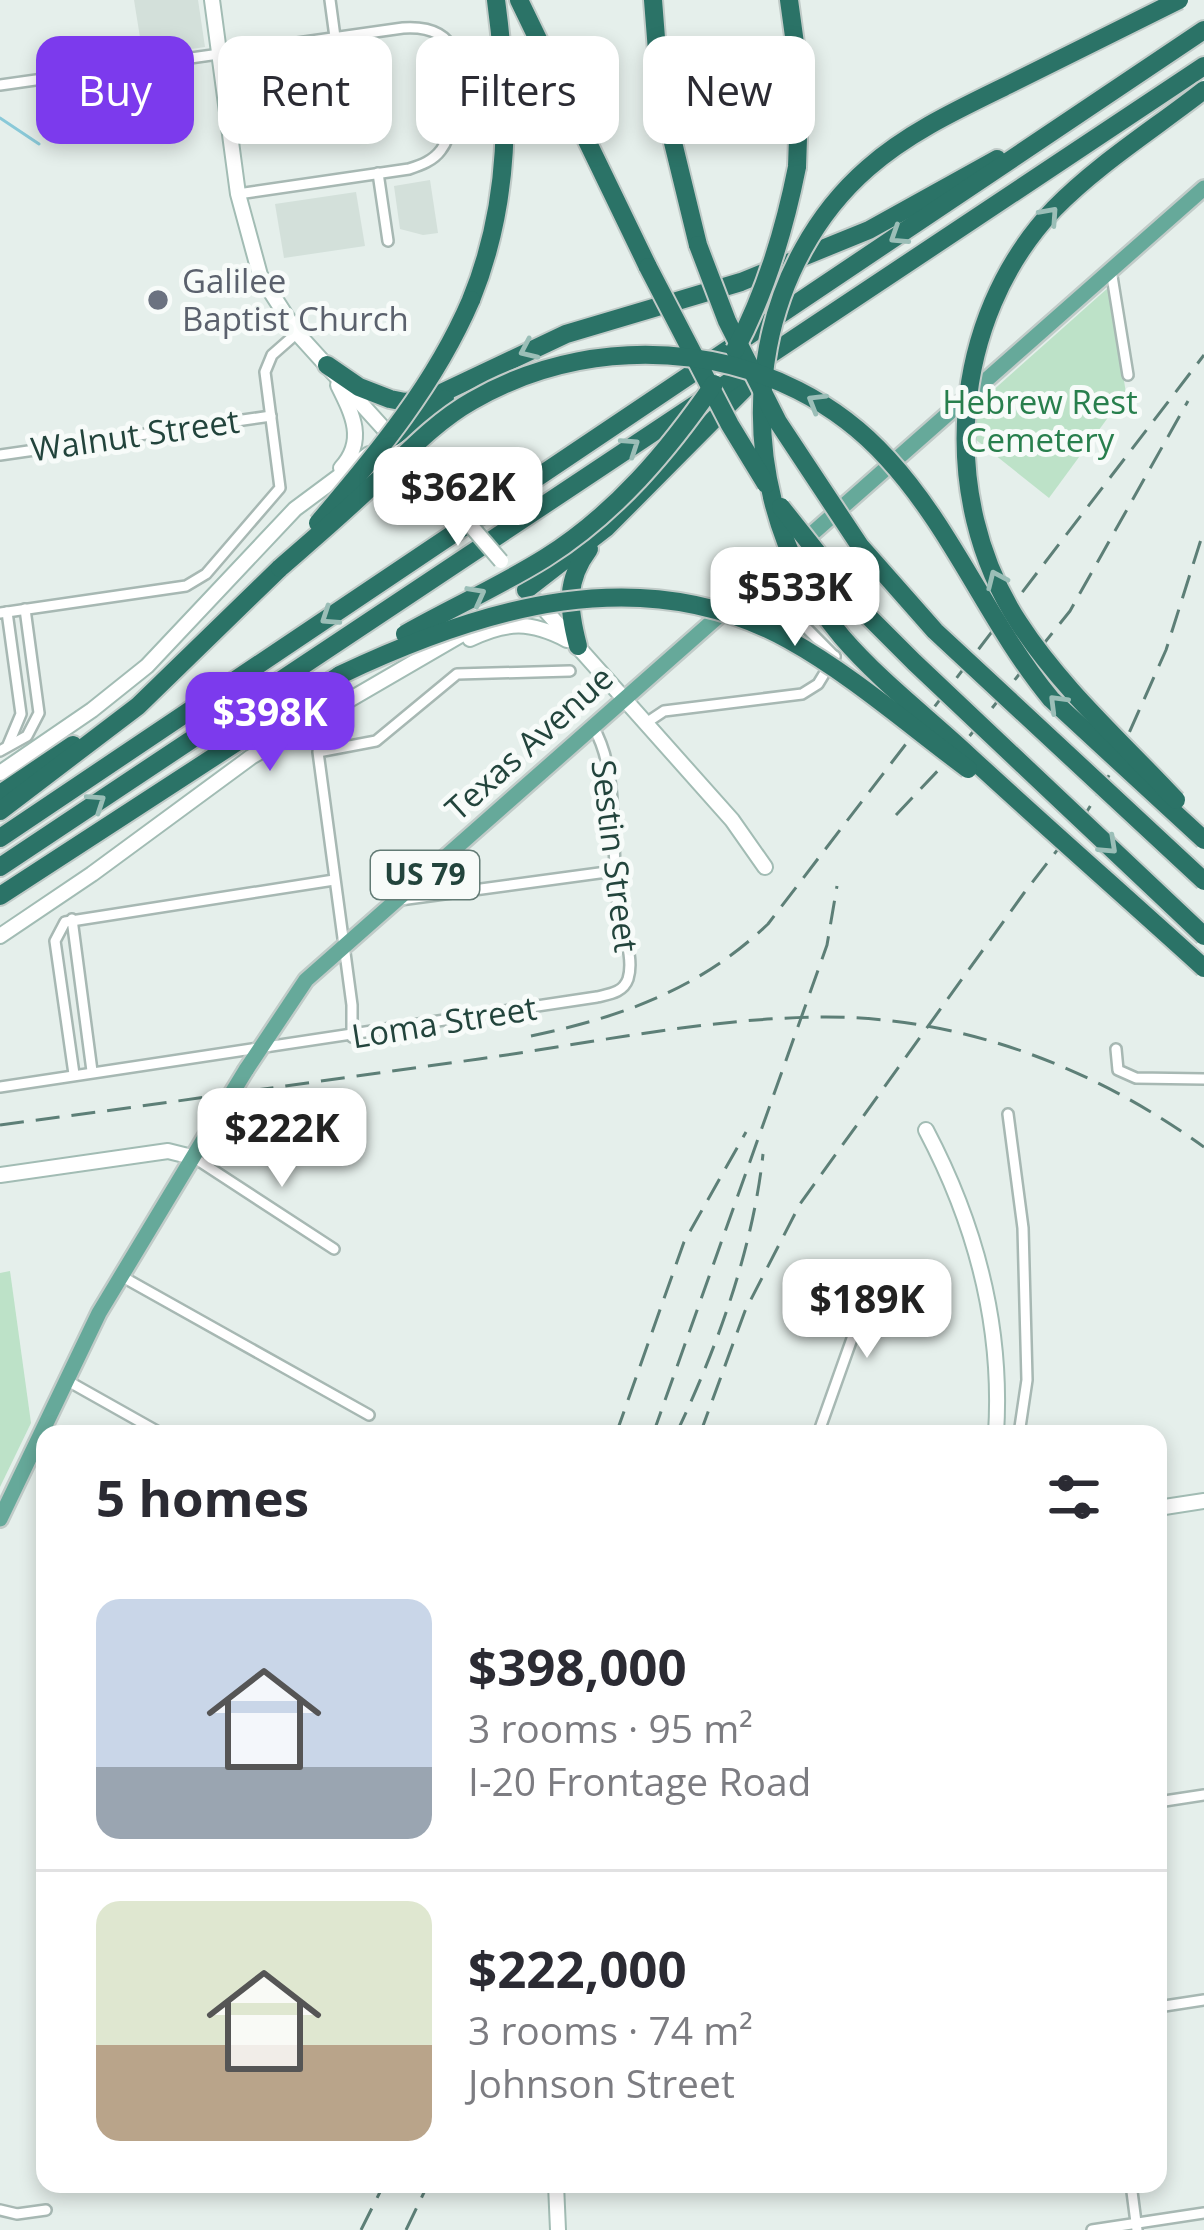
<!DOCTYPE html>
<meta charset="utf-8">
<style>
:root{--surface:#fff;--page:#f7f7f7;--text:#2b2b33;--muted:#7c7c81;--line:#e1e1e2;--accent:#7c3aed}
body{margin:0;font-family:"Open Sans",sans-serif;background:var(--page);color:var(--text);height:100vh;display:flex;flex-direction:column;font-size:45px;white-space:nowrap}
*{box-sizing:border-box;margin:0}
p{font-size:39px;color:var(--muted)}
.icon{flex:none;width:66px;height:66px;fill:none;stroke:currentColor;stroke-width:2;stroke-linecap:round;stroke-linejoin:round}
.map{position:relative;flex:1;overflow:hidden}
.drawer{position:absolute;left:36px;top:1425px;width:1131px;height:768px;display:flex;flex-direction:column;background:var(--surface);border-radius:24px;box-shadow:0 6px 18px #0003}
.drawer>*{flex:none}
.top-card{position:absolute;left:36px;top:36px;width:1134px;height:108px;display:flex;gap:24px}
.price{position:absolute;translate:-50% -102px;padding:0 27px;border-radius:24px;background:#fff;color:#222;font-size:39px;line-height:78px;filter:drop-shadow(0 3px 6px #0008)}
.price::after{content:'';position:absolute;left:50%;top:72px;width:36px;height:27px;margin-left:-18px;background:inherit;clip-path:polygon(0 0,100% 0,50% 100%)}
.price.current{background:var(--accent);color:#fff}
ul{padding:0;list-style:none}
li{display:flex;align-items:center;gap:36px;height:300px;padding:0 60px}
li+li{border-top:3px solid var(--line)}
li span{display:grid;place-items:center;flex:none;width:336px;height:240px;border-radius:24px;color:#555}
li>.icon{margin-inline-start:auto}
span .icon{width:144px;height:144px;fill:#fffc;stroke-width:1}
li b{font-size:51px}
h2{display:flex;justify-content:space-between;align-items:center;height:144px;padding:0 60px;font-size:51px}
.pill{padding:0 42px;border-radius:24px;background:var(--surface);box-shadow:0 6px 18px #0003;font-size:42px;line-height:108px}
.pill.current{background:var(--accent);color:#fff}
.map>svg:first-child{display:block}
.built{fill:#d3e0da}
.green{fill:#bde2c8}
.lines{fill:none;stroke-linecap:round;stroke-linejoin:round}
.stream{stroke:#89c9d8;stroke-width:3}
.street-casing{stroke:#a7b8b3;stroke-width:14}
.secondary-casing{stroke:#a2bcb4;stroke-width:18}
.primary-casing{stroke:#c1cbc8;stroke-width:20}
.highway-casing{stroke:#c1cbc8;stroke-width:22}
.street{stroke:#fff;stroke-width:9}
.secondary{stroke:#fff;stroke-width:14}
.primary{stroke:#66a99a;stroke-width:15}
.highway{stroke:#2b7367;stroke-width:18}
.rail{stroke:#5d7f77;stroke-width:3;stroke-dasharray:24 12;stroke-linecap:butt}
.secondary-bridge-casing{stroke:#a2bcb4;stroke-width:18;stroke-linecap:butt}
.primary-bridge-casing{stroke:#c1cbc8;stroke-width:20;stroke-linecap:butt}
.highway-bridge-casing{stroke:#c1cbc8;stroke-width:22;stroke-linecap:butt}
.secondary-bridge{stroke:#fff;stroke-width:14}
.primary-bridge{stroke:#66a99a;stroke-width:15}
.highway-bridge{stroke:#2b7367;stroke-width:18}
.oneway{stroke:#9bbeb7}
.worship-dot{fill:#6b7280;stroke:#f7fbf9;stroke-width:4.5}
.labels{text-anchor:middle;stroke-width:10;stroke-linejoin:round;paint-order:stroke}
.shield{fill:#f7fbf9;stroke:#627b75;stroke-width:3}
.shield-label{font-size:30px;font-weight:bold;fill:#22443c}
.worship-label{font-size:33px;fill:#5b616d;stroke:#f7fbf9;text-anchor:start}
.park-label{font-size:33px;fill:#287f4d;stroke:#f7fbf9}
.street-label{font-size:33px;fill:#22443c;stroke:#f7fbf9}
</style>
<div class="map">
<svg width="1204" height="2230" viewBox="0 0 1204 2230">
<rect width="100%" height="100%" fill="#e5efeb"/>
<g class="built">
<polygon points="134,0 198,0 205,47 143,56"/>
<polygon points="287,57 295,115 243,123 235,65"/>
<polygon points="430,180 438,233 423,235 400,229 394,186"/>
<polygon points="356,192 365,246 284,258 275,204"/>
</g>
<g class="green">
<polygon points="1109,287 1126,393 1049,498 970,435 972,409"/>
<polygon points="10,1271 31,1423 0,1487 0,1273"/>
</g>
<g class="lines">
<polyline class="stream" points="0,118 39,144"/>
<g class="street-casing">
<g id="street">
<polyline points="330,0 335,37"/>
<path d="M 0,85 L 403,28 C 463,24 464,70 453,114 C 450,126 449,140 441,150 C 433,161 421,165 409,169 L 238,194"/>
<polyline points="378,173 388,241"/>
<polyline points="1111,270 1128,375"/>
<polyline points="0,455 271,416"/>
<polyline points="759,580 835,657"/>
<polyline points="7,612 21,714 8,745"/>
<polyline points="0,613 186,586 206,574 280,488 265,372 272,355 297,333"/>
<polyline points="646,723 664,711 802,694 818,684 835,656"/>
<polyline points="0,751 27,736 39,713 25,609"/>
<polyline points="400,900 614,871"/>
<polyline points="72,919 92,1071"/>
<polyline points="352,1037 352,1005 318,752 376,741 457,674 570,671"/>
<polyline points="1116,1049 1118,1070 1136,1078 1204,1079"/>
<polyline points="74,1074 55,941 65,922 334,880"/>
<path d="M 0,1087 L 597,997 C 609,994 623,993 628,979 C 635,957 621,926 618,904 C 610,853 621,772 593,727"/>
<polyline points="1008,1114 1023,1228 1027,1380 1019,1434"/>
<polyline points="193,1157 334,1249"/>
<polyline points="121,1276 369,1415"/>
<polyline points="66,1380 162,1434"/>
<polyline points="818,1434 875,1274"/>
<polyline points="1158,1802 1204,1795"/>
<polyline points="1158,2007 1204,2000"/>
<polyline points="1131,2184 1137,2230"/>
<polyline points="0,2210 17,2214 46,2210"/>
<polyline points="1092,2230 1204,2213"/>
</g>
</g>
<g class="secondary-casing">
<g id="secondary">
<polyline points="212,0 238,194 260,275 297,333 453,505"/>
<path d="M 338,385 C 353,415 366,441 341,468"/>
<polyline points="538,602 732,820 765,867"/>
<path d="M 470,639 C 507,621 531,621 567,640"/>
<polyline points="0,773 92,710 147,666 295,509 369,454"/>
<polyline points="0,936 92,874 251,757 478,625"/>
<path d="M 926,1130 C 976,1225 1003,1326 996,1434"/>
<polyline points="0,1175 168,1151 192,1157"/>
<polyline points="1158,1508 1204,1501"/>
<polyline points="556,2184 558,2230"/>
</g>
</g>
<g class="primary-casing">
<g id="primary">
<polyline points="246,1070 306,980 1204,188"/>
<polyline points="0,1519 99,1313 213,1124"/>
</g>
</g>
<g class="highway-casing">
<g id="highway">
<polyline points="519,0 648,267"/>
<polyline points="653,0 660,89 698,245"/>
<polyline points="789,0 800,80 797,167"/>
<path d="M 471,300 C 511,202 510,103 496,0"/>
<polyline points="327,365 359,387 390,399 405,402 431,398 566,334 741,282 869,230 997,159"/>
<polyline points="393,437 445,399"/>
<polyline points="526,590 606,528 764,369"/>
<path d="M 578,646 C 568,608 565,581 589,549"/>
<polyline points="0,794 73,745"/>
<polyline points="0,811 138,706 280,568"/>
<polyline points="0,838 1204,30"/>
<polyline points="0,867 1204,66"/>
<polyline points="0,896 340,675"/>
</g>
</g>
<use href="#street" class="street"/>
<use href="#secondary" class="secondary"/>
<use href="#primary" class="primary"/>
<use href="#highway" class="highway"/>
<g class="rail">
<polyline points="896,815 964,743 1070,611 1188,401"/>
<path d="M 531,1036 C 622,1017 700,989 768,924 L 1204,355"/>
<path d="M 0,1125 C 160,1104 319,1081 479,1059 C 592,1043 708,1018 822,1017 C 961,1016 1093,1067 1204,1147"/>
<polyline points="616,1434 684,1242 746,1132"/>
<polyline points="653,1434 827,945 837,886"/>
<path d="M 676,1434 C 717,1348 753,1249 763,1154"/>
<polyline points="700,1434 745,1311 800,1204 1024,893 1086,813 1113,769 1166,650 1204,530"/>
<polyline points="361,2230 384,2184"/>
<polyline points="406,2230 428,2184"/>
</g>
<g class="secondary-bridge-casing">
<polyline id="secondary-bridge" points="453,505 501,561"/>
</g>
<g class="primary-bridge-casing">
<polyline id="primary-bridge" points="213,1124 246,1070"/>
</g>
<g class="highway-bridge-casing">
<g id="highway-bridge">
<path d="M 1179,0 C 1122,28 1065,57 1008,85 C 959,109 909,132 868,168 C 815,214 781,279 768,347 C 749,449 775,557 842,637 C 879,680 926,716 968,755 C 1046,827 1126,897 1204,968"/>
<polyline points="698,245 727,321 778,422 860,546 935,631 1204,881"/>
<polyline points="648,267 730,425 766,484"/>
<path d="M 735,350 C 766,292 784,232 797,167"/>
<polyline points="781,507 865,613 914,662 1204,936"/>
<path d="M 318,523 C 377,454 435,384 471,300"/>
<path d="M 280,568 C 312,540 344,513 375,483 C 406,454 435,422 472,401 C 604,324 784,343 888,459 C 954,531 989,624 1051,699 L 1204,840"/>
<path d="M 405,634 C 451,608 500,586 545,558 C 615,514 668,451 714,384"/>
<path d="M 340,675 C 481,608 642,558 789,640 C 852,675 910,726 968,769"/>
<path d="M 1176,800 C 1123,743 1061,688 1019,623 C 937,497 950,319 1054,209 C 1098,164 1154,129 1204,90"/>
</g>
</g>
<use href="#secondary-bridge" class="secondary-bridge"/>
<use href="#primary-bridge" class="primary-bridge"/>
<use href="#highway-bridge" class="highway-bridge"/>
</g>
<defs><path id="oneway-chevron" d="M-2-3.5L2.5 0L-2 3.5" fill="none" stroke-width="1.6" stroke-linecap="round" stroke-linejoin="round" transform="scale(3)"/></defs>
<g class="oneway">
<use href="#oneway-chevron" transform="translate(1050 215) rotate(-48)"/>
<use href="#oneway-chevron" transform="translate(898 236) rotate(147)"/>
<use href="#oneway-chevron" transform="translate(528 350) rotate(156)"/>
<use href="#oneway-chevron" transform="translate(816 402) rotate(-149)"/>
<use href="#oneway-chevron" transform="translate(631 446) rotate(-34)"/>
<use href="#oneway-chevron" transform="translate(996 579) rotate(-114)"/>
<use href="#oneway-chevron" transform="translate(477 595) rotate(-28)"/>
<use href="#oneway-chevron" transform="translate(329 617) rotate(146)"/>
<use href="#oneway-chevron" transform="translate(1057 703) rotate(-135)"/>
<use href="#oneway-chevron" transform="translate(97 802) rotate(-34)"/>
<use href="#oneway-chevron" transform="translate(1109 846) rotate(43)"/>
</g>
<circle class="worship-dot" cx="158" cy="300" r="12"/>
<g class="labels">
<rect class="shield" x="371" y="851" width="108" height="48" rx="9"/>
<g class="shield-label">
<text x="425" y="885">US 79</text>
</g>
<g class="worship-label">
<text x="182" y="293">Galilee<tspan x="182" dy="38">Baptist Church</tspan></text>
</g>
<g class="park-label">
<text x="1040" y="414">Hebrew Rest<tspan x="1040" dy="38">Cemetery</tspan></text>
</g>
<g class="street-label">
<text transform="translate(135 435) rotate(-8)" y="12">Walnut Street</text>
<text transform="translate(529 743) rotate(-42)" y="12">Texas Avenue</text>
<text transform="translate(615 856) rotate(83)" y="12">Sestin Street</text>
<text transform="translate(444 1022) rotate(-9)" y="12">Loma Street</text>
</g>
</g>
</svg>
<b class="price" style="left:458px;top:549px">$362K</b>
<b class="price" style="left:795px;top:649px">$533K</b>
<b class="price current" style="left:270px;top:774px">$398K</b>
<b class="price" style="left:282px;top:1190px">$222K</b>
<b class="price" style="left:867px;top:1361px">$189K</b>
<div class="top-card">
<a class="pill current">Buy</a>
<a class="pill">Rent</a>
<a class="pill">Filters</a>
<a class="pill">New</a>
</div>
<section class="drawer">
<h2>5 homes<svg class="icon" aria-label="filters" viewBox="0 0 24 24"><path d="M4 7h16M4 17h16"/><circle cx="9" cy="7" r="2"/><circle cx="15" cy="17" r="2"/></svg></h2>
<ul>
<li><span style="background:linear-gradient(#c9d6e8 70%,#9aa5b1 0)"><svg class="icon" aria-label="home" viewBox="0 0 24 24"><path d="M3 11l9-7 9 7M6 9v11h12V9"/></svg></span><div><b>$398,000</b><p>3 rooms · 95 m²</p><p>I-20 Frontage Road</p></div></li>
<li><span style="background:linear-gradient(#dfe7d0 60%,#b9a48a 0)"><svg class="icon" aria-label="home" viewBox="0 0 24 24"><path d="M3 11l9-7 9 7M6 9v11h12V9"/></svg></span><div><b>$222,000</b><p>3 rooms · 74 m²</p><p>Johnson Street</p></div></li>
</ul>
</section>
</div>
